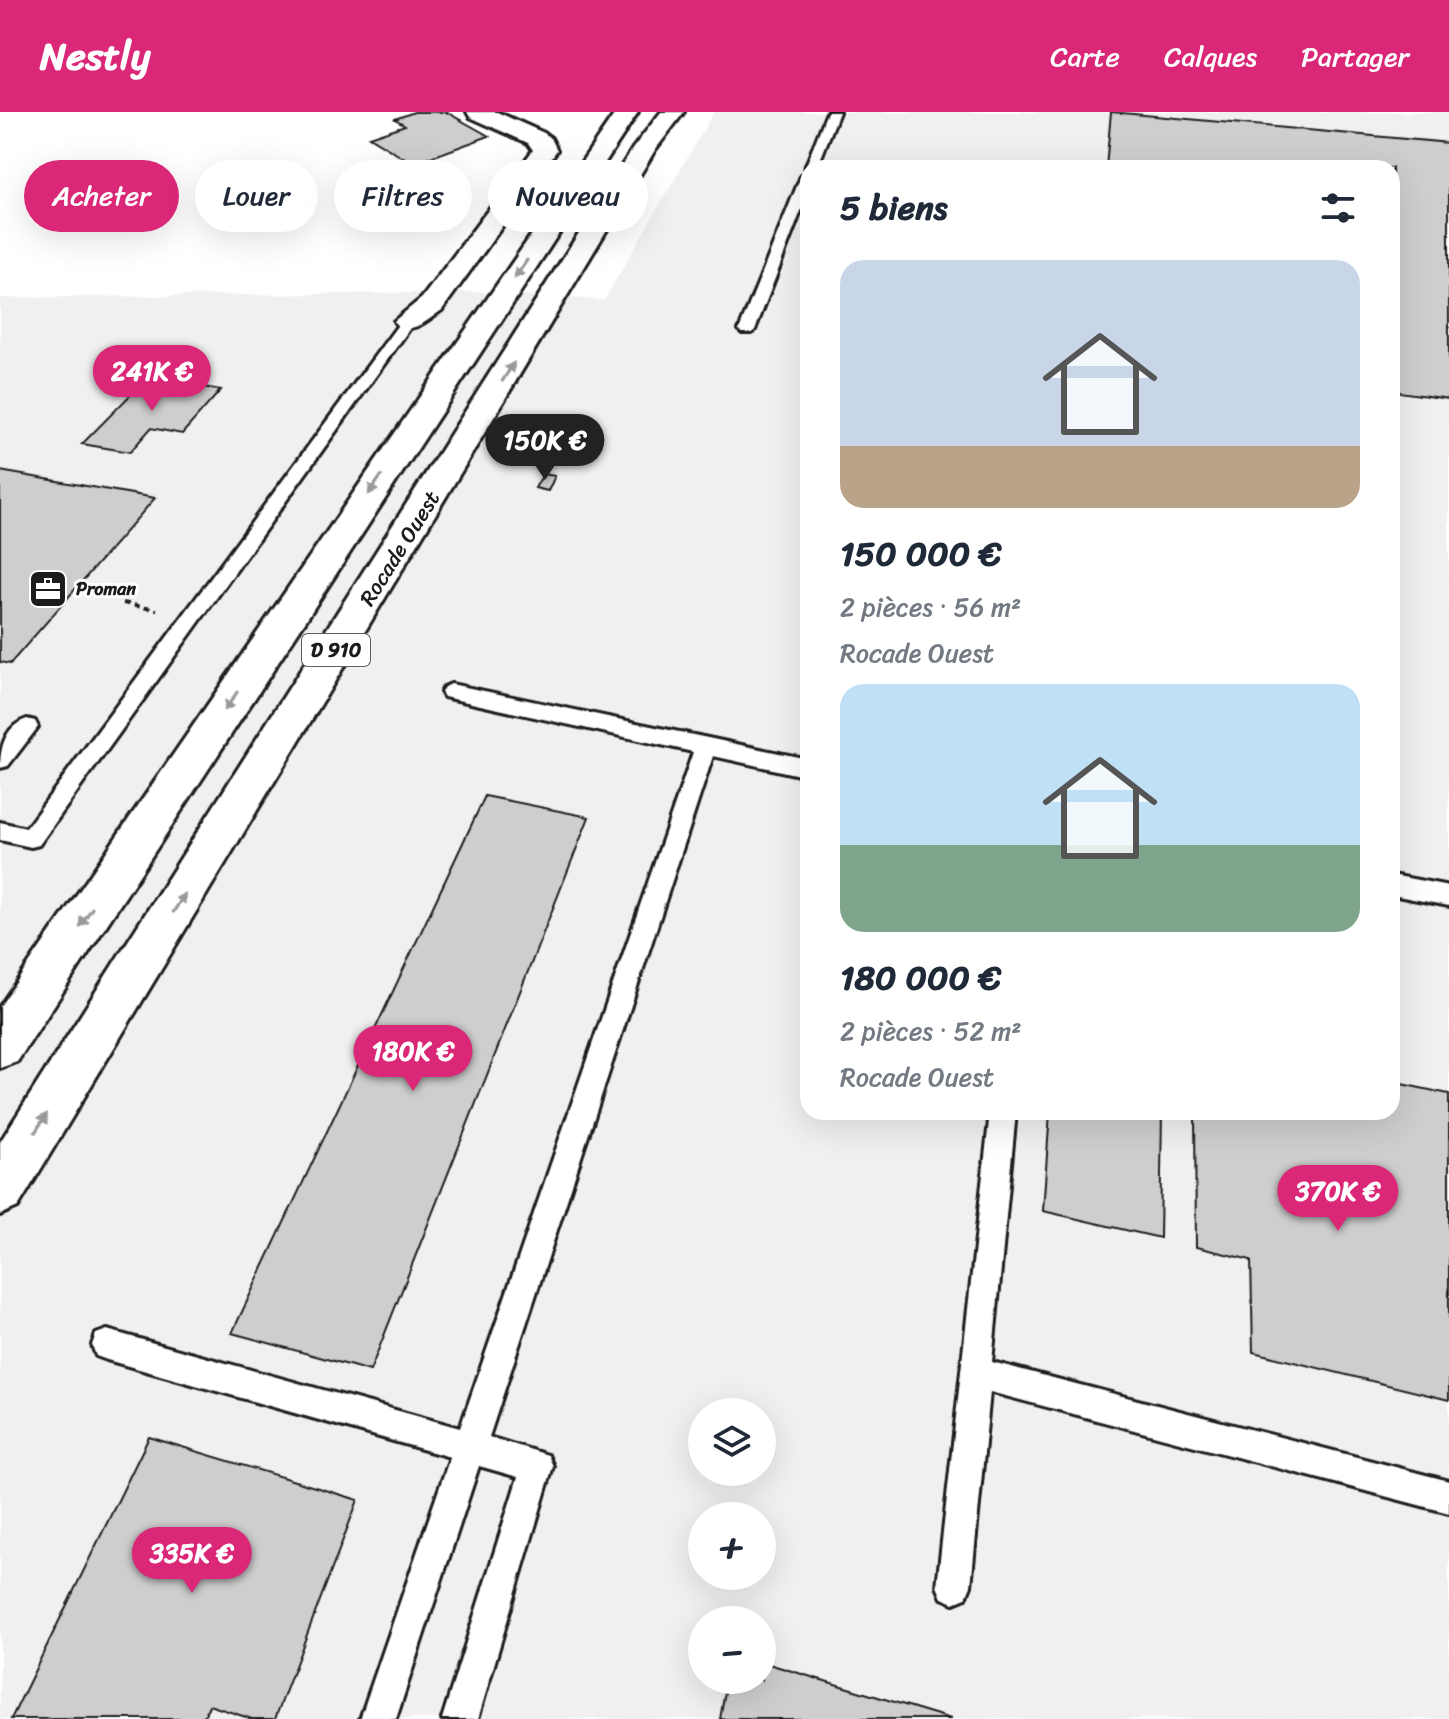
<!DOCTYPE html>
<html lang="fr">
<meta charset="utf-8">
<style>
:root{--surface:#fff;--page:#f6f6f7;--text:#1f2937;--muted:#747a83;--accent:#db2777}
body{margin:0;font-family:Sriracha,sans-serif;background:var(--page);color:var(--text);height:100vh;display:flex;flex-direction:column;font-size:30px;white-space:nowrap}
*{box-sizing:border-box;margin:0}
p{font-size:26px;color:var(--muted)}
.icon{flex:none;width:44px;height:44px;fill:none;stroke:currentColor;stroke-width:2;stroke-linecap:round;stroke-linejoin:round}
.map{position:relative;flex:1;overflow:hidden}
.drawer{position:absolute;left:800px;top:48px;width:600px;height:960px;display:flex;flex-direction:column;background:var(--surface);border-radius:24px;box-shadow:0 8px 32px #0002}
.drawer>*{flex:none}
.top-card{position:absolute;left:24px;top:48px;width:656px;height:72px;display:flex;gap:16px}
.controls{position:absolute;left:688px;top:1286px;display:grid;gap:16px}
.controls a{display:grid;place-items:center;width:88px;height:88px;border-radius:50%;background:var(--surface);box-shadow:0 8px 32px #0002;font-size:40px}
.price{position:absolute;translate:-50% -68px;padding:0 18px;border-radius:28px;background:var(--accent);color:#fff;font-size:26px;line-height:52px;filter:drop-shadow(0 2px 4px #0008)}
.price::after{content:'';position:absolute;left:50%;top:48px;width:24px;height:18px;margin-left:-12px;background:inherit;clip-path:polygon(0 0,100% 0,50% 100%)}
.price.active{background:#222;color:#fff}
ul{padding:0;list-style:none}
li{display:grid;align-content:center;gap:16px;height:424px;padding:0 40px}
li span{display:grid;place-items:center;height:248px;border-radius:24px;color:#555}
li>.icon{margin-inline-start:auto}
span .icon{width:144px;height:144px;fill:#fffc;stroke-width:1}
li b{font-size:34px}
h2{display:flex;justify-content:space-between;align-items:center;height:96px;padding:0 40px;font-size:34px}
.chip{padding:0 28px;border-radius:36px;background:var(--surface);box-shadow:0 8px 32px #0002;font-size:28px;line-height:72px}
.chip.active{background:var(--accent);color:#fff}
header{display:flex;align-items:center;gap:48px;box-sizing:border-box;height:112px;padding:0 40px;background:var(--accent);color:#fff}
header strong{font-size:38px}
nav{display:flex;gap:44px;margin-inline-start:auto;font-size:28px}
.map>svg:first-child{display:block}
.built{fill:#f0f0f0;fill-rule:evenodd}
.building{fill:#cecece;stroke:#1c1c1c;stroke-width:2}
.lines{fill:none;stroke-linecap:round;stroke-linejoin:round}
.lane-casing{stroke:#1c1c1c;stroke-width:6}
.street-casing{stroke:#1c1c1c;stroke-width:6}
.primary-casing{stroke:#1c1c1c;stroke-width:6}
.path{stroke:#1c1c1c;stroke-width:4;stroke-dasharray:6 5;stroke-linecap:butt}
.lane{fill:#fff;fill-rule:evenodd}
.street{fill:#fff;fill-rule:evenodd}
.primary{fill:#fff;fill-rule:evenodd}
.oneway{fill:#999}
.labels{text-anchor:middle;stroke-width:6;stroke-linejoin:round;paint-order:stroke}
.far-poi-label{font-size:18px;font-weight:bold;fill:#1c1c1c;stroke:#fff;text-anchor:start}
.shield{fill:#fff;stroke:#606060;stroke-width:2}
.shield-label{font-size:20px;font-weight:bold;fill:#1c1c1c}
.street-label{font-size:22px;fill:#1c1c1c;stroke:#fff}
</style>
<header>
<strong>Nestly</strong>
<nav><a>Carte</a><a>Calques</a><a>Partager</a></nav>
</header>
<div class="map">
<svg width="1449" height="1607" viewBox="0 0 1449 1607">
<rect width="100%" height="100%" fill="#fff"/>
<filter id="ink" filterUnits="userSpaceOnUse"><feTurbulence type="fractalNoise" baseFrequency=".0125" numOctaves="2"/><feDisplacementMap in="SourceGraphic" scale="16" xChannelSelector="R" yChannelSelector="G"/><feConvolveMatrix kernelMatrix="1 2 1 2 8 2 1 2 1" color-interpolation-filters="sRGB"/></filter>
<g filter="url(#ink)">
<path class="built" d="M 714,0 L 1449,0 L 1449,1607 L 0,1607 L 0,186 L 477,180 L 604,188 ZM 808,56 L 1392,56 L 1392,1000 L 808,1000 ZM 702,1300 L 762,1300 L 762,1360 L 702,1360 ZM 702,1404 L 762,1404 L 762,1464 L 702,1464 ZM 702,1508 L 762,1508 L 762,1568 L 702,1568 Z"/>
<g class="building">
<polygon points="414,0 446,0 489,24 413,52 369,25 405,13 395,7"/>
<polygon points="1111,0 1449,31 1449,287 1392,279 1392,56 1106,56"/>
<polygon points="147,266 221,278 182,322 151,316 130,340 82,332"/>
<polygon points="0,359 155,386 10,552 0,550"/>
<polygon points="543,362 555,364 548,379 535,376"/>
<polygon points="485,684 589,705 370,1259 232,1221"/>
<polygon points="1392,970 1449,982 1449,1288 1253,1240 1251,1148 1196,1135 1195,1000 1392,1000"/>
<polygon points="1050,1000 1162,1000 1160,1126 1043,1099"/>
<polygon points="149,1325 358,1388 275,1607 252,1607 209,1593 203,1607 11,1607"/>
<polygon points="762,1550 951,1607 720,1607 727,1568 762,1568"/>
</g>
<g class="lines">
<g class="lane-casing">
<g id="lane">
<polygon points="827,0 839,0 817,56 806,59 805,56"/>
<polygon points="808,60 808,81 755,218 752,221 742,221 739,218 801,64"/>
<polygon points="408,204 416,209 413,212 39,733 31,735 0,728 0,710 26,716 403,206"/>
<polygon points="451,572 808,647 808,665 713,644 489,1325 548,1343 553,1354 478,1607 442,1607 518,1365 479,1354 396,1607 360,1607 450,1345 107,1248 96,1244 92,1233 96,1222 107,1218 460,1316 693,640 444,585 441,580 444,575"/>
<path d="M 27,607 L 35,609 L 38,615 L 8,654 L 0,656 C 0,636 5,614 27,607 Z"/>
<polygon points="1392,763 1449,774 1449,794 1392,783"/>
<polygon points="990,1000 1016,1000 992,1250 1449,1369 1449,1401 990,1280 971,1474 966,1486 954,1491 942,1486 937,1474"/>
</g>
</g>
<g class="street-casing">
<path id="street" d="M 467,0 L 497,0 L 544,21 L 551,26 L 557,38 L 442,198 C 427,208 417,220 398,215 L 394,209 L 422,186 L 533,38 L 528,31 L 470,5 Z"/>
</g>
<g class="primary-casing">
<g id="primary">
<polygon points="616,0 638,0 17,950 0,956 0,894"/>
<polygon points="661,0 684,0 655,38 18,1095 0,1103 0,1030 633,36"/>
</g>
</g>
<polyline class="path" points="123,491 157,498"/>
<use href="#lane" class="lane"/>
<use href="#street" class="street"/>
<use href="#primary" class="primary"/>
</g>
<defs><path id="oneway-solid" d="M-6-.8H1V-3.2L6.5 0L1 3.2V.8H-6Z" transform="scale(2)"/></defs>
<g class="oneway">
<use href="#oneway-solid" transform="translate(521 157) rotate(124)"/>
<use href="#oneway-solid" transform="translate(508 260) rotate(-58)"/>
<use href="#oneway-solid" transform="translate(375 373) rotate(124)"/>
<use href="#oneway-solid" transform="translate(231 589) rotate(124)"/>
<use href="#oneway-solid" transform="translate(179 791) rotate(-58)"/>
<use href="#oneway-solid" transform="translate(86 805) rotate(124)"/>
<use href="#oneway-solid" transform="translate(41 1011) rotate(-58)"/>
</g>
</g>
<defs>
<g id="office-square" transform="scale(2)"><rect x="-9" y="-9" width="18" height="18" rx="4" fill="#1c1c1c" stroke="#fff"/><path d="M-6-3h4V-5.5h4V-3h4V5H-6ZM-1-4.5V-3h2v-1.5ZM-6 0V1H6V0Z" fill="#fff"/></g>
</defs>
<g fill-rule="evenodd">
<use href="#office-square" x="48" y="477"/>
</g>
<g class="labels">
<g class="far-poi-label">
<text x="76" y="483">Proman</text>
</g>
<rect class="shield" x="302" y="522" width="68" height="32" rx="6"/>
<g class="shield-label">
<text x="336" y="545">D 910</text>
</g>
<g class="street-label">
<text transform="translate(399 436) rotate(-58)" y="8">Rocade Ouest</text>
</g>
</g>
</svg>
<div class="controls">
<a><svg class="icon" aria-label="layers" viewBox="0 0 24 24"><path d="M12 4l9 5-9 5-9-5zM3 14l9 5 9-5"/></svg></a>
<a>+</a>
<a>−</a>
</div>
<b class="price" style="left:152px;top:301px">241K €</b>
<b class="price active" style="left:545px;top:370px">150K €</b>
<b class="price" style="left:413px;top:981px">180K €</b>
<b class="price" style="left:1338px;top:1121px">370K €</b>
<b class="price" style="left:192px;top:1483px">335K €</b>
<div class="top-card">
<a class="chip active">Acheter</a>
<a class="chip">Louer</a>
<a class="chip">Filtres</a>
<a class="chip">Nouveau</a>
</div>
<section class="drawer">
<h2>5 biens<svg class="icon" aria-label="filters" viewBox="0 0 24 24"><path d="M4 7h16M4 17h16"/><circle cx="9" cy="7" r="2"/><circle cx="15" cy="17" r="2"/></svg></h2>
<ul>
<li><span style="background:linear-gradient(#c9d6e8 75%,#b9a48a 0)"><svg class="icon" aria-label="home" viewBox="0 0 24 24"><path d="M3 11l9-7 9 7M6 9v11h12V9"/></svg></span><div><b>150 000 €</b><p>2 pièces · 56 m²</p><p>Rocade Ouest</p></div></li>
<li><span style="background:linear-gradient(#bfe0f5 65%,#7fa58c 0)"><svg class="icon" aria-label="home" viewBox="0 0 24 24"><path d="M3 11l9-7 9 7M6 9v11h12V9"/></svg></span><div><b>180 000 €</b><p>2 pièces · 52 m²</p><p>Rocade Ouest</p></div></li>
</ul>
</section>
</div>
